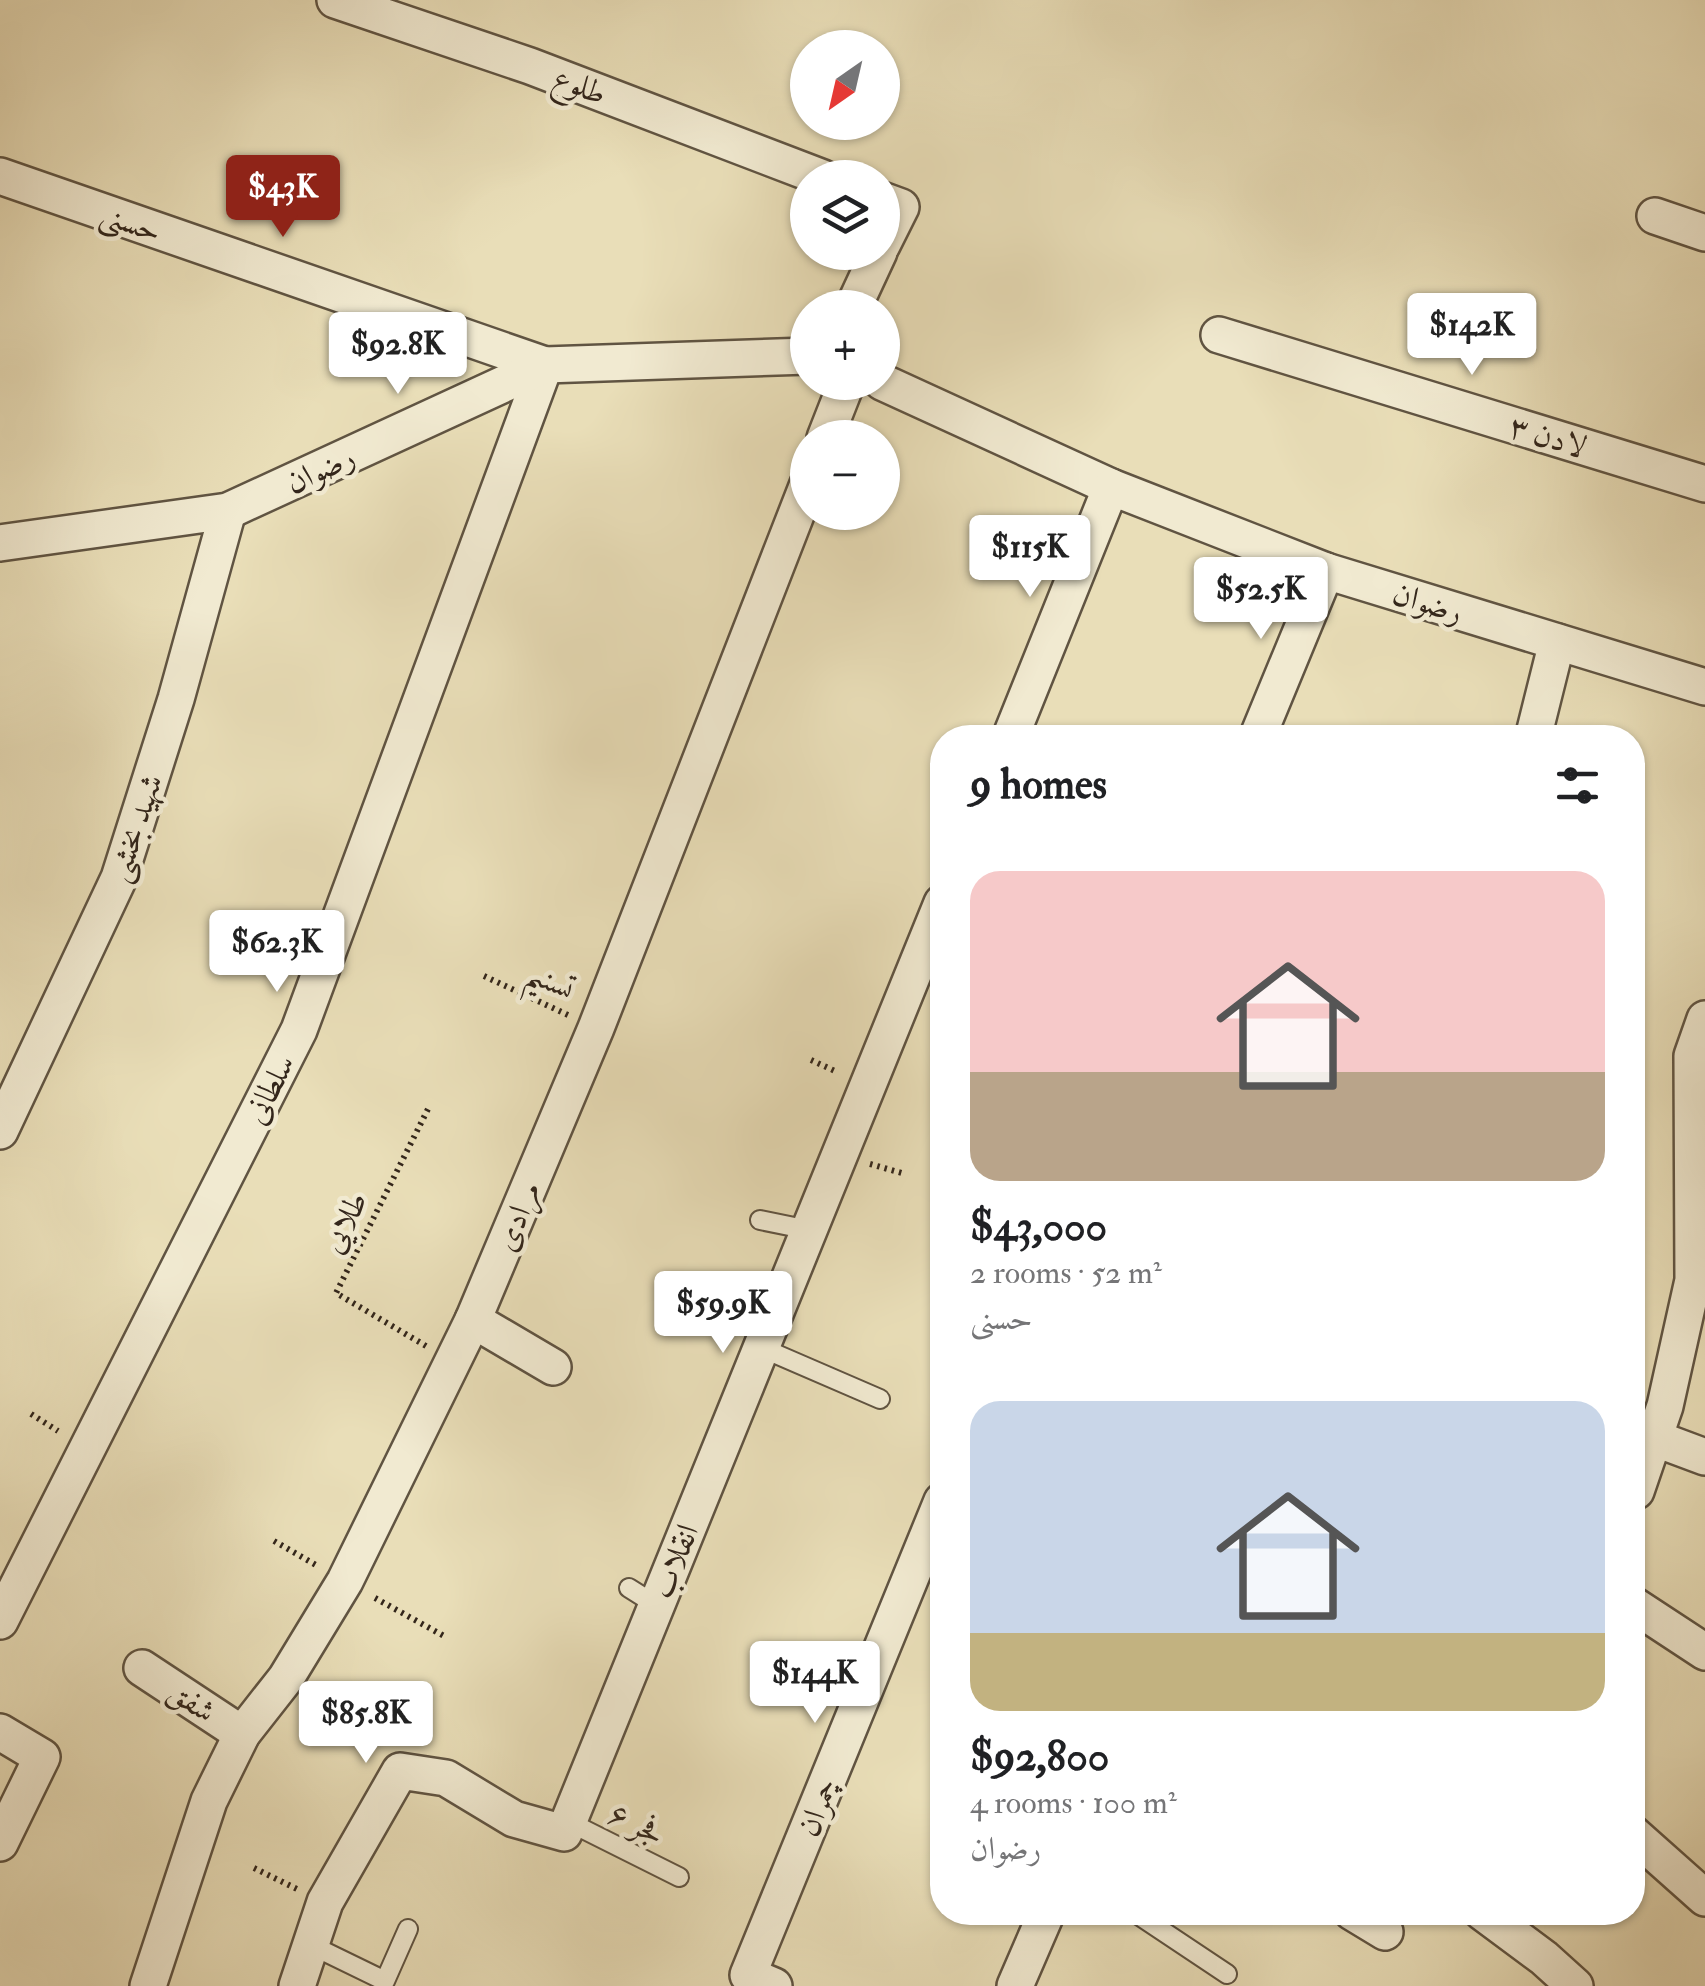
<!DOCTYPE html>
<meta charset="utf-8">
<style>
:root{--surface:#fff;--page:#f2f2f2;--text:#202124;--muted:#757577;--accent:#8f2418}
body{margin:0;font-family:"IM FELL Double Pica",Amiri,serif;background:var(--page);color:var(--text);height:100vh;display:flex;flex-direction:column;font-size:38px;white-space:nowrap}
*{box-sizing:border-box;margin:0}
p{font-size:32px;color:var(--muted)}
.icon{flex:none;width:55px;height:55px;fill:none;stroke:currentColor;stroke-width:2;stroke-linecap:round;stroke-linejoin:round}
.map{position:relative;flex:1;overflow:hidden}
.side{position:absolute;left:930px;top:725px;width:715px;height:1200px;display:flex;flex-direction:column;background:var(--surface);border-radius:40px;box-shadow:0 2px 8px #0004}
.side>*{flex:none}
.needle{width:65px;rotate:214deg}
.tools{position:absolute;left:790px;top:30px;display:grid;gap:20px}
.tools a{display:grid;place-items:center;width:110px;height:110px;border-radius:50%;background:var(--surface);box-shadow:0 2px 8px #0004;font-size:50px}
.price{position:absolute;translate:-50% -85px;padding:0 22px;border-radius:10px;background:#fff;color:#222;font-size:32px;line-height:65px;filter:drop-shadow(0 2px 5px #0008)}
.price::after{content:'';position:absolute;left:50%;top:60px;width:30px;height:22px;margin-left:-15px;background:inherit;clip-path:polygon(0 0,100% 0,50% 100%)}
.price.selected{background:var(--accent);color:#fff}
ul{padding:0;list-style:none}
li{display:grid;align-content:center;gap:20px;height:530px;padding:0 40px}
li span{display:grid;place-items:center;height:310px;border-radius:30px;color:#555}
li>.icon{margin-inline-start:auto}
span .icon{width:180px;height:180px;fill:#fffc;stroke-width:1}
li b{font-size:42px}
h2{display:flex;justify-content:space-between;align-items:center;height:120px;padding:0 40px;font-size:42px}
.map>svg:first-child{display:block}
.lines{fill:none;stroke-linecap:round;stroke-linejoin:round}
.service-casing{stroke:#605442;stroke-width:22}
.minor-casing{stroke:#605442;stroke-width:40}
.path{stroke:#33261b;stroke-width:6;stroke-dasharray:2.5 5;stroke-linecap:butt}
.service{stroke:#f1ead1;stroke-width:18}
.minor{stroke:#f1ead1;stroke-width:35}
.labels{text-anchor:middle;stroke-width:9;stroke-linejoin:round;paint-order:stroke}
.street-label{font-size:32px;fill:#33261b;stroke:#f1ead1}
</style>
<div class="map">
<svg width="1705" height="1986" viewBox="0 0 1705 1986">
<rect width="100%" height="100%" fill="#e9deb8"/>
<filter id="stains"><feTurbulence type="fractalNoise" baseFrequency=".002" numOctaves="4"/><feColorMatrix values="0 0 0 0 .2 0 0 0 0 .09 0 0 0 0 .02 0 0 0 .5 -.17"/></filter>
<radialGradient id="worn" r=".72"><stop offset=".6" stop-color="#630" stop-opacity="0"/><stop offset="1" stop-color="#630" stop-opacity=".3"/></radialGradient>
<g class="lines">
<g class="service-casing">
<g id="service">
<polyline points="760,1220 809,1230"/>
<polyline points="762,1348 880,1399"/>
<polyline points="629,1588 656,1605"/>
<polyline points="569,1822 679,1877"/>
<polyline points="1134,1912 1227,1974"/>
<polyline points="311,1945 385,1981 408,1929"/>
</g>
</g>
<g class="minor-casing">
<g id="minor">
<polyline points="335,0 530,66 823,178"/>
<polyline points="0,176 545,365 299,1030 0,1621"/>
<polyline points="882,200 901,207 882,245"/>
<polyline points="1655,216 1705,233"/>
<polyline points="853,308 879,252"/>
<polyline points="1219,335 1705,484"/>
<polyline points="882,382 1111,487 1326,571 1705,687"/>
<polyline points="825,438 847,382"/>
<polyline points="0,543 228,511 545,365 808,356"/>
<polyline points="1010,738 1111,487"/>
<polyline points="1257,738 1326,571"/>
<polyline points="1533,738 1557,642"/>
<polyline points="0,1131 119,878 176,699 228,511"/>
<polyline points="473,1320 553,1367"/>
<polyline points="1654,1438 1705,1457"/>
<polyline points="1636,1491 1665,1406 1693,1280 1692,1056 1705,1019"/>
<polyline points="1632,1604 1705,1652"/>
<polyline points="142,1668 242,1734"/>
<polyline points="0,1732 42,1757 0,1843"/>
<polyline points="1632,1833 1705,1898"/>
<polyline points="1352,1912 1385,1932"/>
<polyline points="1482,1912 1544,1958 1575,1986"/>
<polyline points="148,1986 209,1801 242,1734 286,1678 345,1581 473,1320 596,1028 808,484"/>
<polyline points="297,1986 325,1902 400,1771 446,1778 514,1819 564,1833 942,903"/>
<polyline points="774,1986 748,1975 942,1501"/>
<polyline points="1015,1986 1047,1912"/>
</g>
</g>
<g class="path">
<polyline points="484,976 568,1015"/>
<polyline points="811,1060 835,1071"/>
<polyline points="870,1164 902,1173"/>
<polyline points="426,1346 336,1293 430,1105"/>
<polyline points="31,1414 58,1431"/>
<polyline points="274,1541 316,1565"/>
<polyline points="375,1598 444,1636"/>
<polyline points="254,1868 297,1889"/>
</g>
<use href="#service" class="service"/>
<use href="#minor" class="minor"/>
</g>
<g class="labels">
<g class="street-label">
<text transform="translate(580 85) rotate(21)" y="11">طلوع</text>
<text transform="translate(131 222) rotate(19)" y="11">حسنی</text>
<text transform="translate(1548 436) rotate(17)" y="11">لادن ۳</text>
<text transform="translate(320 469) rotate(-25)" y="11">رضوان</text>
<text transform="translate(1428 602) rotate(17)" y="11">رضوان</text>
<text transform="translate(134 828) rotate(-71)" y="11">شهید بخشی</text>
<text transform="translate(551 980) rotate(25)" y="11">تسنیم</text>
<text transform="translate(269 1089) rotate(-63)" y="11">سلطانی</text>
<text transform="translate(517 1216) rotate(-67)" y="11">مرادی</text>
<text transform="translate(344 1222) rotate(-63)" y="11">طلایی</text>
<text transform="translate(674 1561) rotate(-68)" y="11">انقلاب</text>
<text transform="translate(192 1701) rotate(33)" y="11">شفق</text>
<text transform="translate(817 1807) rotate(-68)" y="11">چمران</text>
<text transform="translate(637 1823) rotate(26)" y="11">فجر ۶</text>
</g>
</g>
<rect width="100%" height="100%" filter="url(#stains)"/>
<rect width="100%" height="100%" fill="url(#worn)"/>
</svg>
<div class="tools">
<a><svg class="needle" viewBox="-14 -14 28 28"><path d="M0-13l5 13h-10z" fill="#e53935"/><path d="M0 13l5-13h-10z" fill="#757577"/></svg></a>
<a><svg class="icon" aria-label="layers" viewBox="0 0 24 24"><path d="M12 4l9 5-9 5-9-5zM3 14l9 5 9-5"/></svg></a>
<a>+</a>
<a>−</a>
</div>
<b class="price selected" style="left:283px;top:240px">$43K</b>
<b class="price" style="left:1472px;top:378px">$142K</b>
<b class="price" style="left:398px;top:397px">$92.8K</b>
<b class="price" style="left:1030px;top:600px">$115K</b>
<b class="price" style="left:1261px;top:642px">$52.5K</b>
<b class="price" style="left:277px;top:995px">$62.3K</b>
<b class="price" style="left:723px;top:1356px">$59.9K</b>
<b class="price" style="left:815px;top:1726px">$144K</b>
<b class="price" style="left:366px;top:1766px">$85.8K</b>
<section class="side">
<h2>9 homes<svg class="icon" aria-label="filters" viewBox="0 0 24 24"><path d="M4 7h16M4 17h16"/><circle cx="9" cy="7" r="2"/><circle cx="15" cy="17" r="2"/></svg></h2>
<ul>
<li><span style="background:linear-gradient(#f6c9c9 65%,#b9a48a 0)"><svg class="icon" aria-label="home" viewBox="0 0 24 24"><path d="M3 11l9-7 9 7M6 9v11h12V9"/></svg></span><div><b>$43,000</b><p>2 rooms · 52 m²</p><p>حسنی</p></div></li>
<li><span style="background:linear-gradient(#c9d6e8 75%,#c2b280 0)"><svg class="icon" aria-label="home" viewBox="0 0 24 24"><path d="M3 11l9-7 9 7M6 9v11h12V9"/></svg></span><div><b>$92,800</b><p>4 rooms · 100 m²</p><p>رضوان</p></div></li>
</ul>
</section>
</div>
